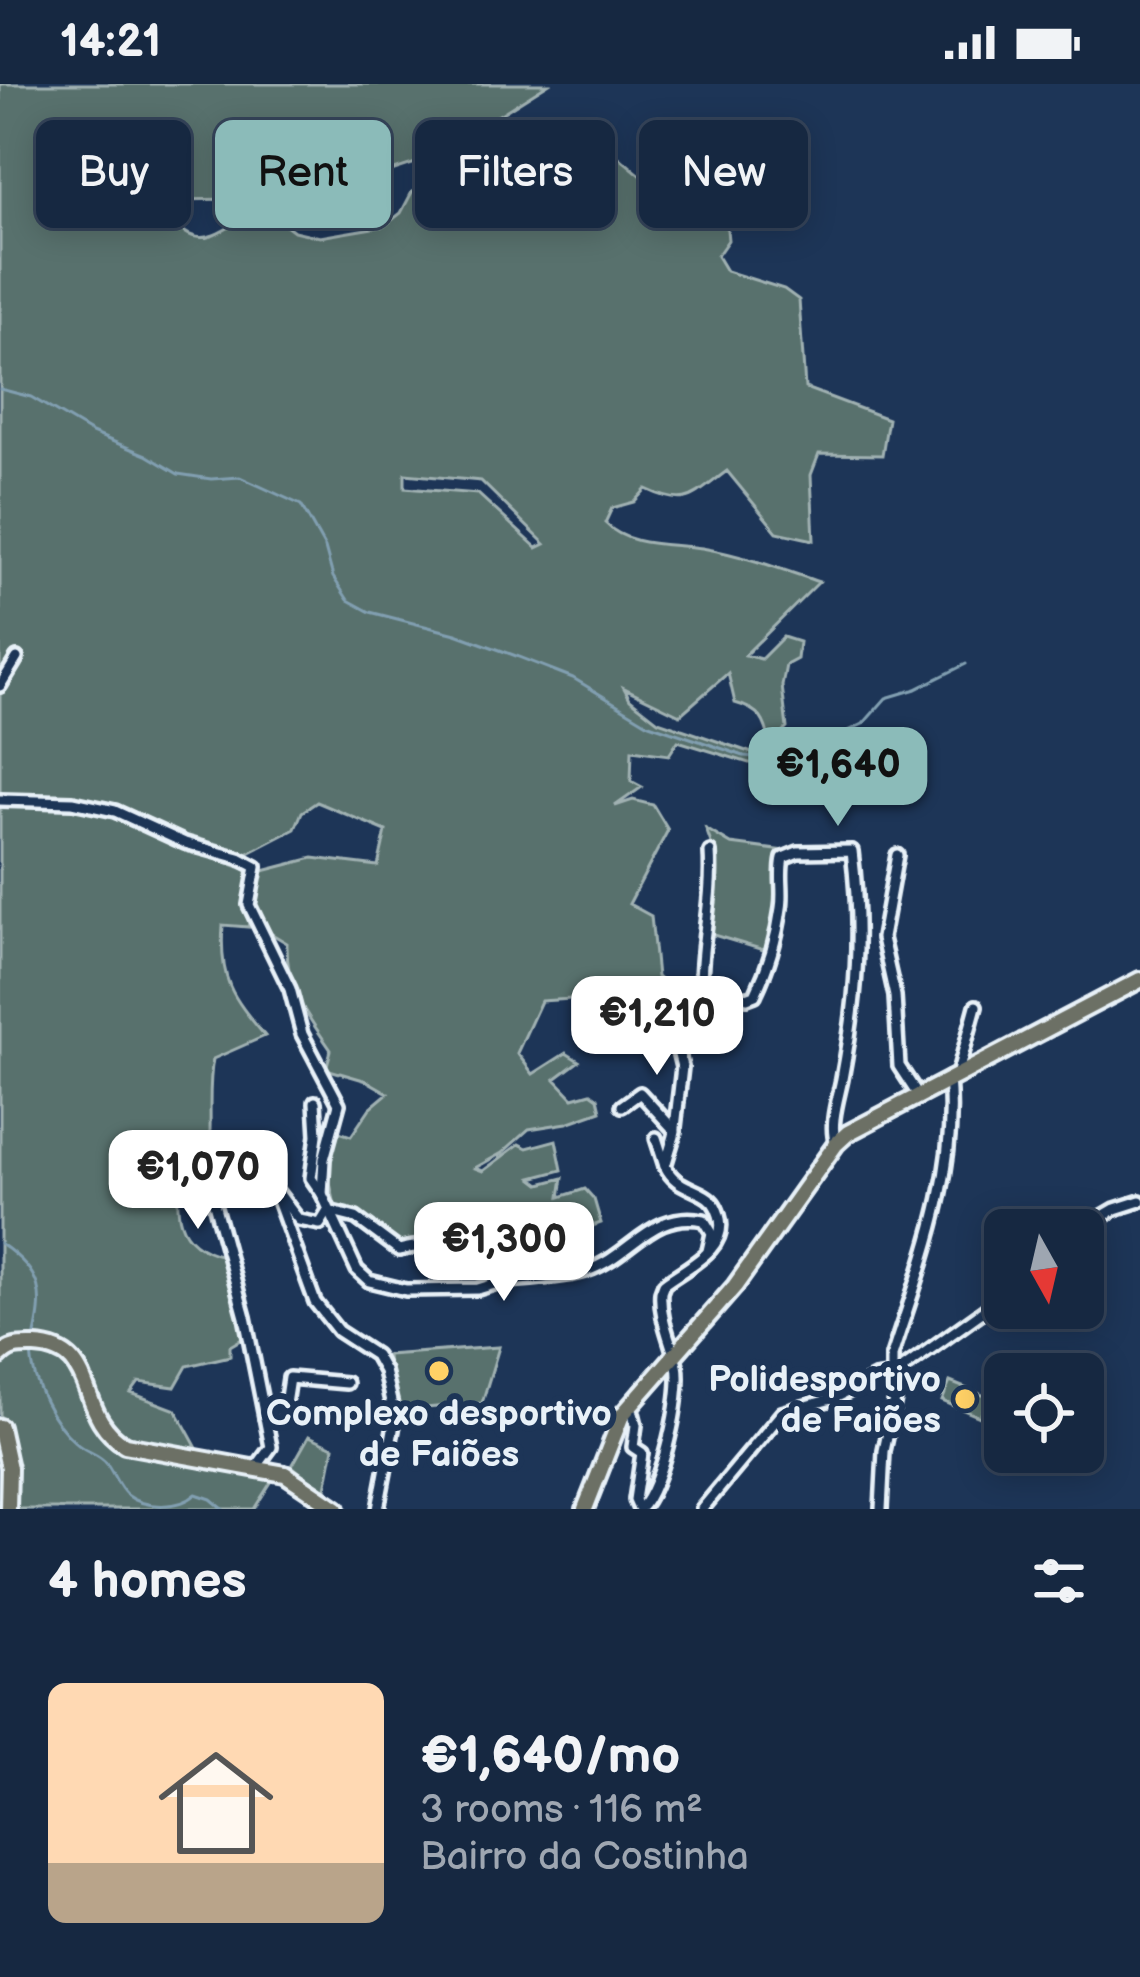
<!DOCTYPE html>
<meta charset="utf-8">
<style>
:root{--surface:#162841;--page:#1f3048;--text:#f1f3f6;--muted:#9ea6b1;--line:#35445a;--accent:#8bbbb9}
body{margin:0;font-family:"Balsamiq Sans",sans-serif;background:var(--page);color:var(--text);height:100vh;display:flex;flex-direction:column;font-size:45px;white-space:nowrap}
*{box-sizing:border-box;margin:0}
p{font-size:39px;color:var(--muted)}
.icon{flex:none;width:66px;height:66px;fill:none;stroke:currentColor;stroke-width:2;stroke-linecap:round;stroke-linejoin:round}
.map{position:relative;height:1425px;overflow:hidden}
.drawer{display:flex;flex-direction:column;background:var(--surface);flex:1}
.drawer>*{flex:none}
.top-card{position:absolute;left:36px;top:36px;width:1068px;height:108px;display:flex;gap:24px}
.needle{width:78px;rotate:172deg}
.tools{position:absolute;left:984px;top:1125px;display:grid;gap:24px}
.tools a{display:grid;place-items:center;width:120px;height:120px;border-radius:18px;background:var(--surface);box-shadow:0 6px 30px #0003,0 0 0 3px var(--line);font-size:60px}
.price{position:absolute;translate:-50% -102px;padding:0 27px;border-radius:24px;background:#fff;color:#222;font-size:39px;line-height:78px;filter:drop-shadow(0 3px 6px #0008)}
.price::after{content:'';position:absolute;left:50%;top:72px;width:36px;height:27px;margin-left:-18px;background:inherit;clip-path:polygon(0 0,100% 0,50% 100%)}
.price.current{background:var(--accent);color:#111}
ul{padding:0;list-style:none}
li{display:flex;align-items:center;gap:36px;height:300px;padding:0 48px}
li span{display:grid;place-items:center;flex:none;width:336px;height:240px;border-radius:18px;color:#555}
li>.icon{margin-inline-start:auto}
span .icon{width:144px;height:144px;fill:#fffc;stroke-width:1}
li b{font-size:51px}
h2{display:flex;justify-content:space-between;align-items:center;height:144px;padding:0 48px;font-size:51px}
.chip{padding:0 42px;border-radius:18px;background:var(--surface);box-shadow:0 6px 30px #0003,0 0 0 3px var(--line);font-size:42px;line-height:108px}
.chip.current{background:var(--accent);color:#111}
.status{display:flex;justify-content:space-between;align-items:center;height:84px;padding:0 60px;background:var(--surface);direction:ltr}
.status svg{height:33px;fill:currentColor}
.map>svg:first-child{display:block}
.green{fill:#59716d;stroke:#a0b1b2;stroke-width:3;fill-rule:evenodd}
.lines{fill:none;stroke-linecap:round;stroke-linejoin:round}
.stream{stroke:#819fb1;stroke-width:3}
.minor-casing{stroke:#e8f1f8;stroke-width:18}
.major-casing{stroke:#e8f1f8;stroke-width:22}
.minor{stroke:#1d3557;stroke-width:9}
.major{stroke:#6c7065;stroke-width:14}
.poi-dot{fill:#ffd166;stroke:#1d3557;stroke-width:4.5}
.labels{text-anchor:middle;stroke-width:12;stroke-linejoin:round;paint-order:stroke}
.poi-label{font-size:36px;font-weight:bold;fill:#e8f1f8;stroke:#1d3557;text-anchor:end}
</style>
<div class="status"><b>14:21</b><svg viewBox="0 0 49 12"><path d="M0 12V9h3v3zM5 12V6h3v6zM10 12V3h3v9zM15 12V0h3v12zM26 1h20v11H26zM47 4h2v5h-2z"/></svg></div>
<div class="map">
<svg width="1140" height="1425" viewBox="0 0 1140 1425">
<rect width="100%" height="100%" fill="#1d3557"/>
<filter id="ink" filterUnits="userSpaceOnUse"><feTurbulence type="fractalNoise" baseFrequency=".00833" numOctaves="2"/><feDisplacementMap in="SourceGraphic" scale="24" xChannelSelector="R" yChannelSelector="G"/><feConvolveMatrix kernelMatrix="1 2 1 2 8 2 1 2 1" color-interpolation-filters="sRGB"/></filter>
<g filter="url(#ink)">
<g class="green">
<path d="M 0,0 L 548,0 L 431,74 L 361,97 L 325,101 L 274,100 L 237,115 L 172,116 C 168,140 190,161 214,151 C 233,143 245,131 266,126 L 294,147 L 320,153 L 384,142 L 401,129 L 412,108 L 423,104 L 424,112 L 473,83 L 507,54 L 577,60 L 619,73 L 668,114 L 696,84 L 741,96 L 764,114 L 726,135 L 728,156 L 717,172 L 726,187 L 784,205 L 799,216 L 805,304 L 888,335 L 882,371 L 819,370 L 811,391 L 814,456 L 777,448 L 727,387 C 693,412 688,425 646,405 L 634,418 L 612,424 L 605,439 C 629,464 670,459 702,464 C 742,471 781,485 819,498 L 745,571 L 761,575 L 783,553 L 799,558 L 797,575 L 786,581 L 782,602 L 787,644 L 782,649 L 783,657 L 821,657 L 819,665 L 771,679 L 749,679 L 678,657 L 669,671 L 632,666 L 631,697 L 642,703 L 615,722 L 633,716 L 653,721 L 668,746 L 629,820 L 651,832 L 657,893 L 671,905 L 694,912 L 675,957 L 647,910 L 636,909 L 621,931 L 587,914 L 541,917 L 517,969 L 533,990 L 566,969 L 579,977 L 555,995 L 573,1014 L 591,1009 L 598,1014 L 601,1027 L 567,1039 L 529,1045 L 502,1069 L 475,1084 L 483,1087 L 519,1060 L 527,1064 L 556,1056 L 562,1086 L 532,1094 L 540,1100 L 563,1094 L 560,1113 L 585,1105 L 594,1115 L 601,1139 L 555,1155 L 547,1167 L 497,1167 L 487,1175 L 428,1155 L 397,1159 L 336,1125 L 327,1086 L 336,1047 L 351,1052 L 370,1024 L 388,1009 L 367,997 L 326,985 L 331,966 C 305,928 286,907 287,859 L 262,844 L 254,819 L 259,788 L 313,774 L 378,782 L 386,747 L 317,718 L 302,728 L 295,745 L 245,771 L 206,759 L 195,766 L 249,787 L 246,817 L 249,843 L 223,841 C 219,896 231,911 265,952 L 213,975 C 206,1013 215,1048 205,1086 L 184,1075 L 181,1080 C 175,1125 172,1160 223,1172 L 247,1252 L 230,1262 L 230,1272 L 187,1282 L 175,1303 L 139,1298 L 131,1309 L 176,1326 L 204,1377 L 275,1392 L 254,1425 L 15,1425 L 15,1412 L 0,1409 ZM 405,390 L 481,397 L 545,460 L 537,464 L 478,410 L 405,404 ZM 728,589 L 735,619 C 761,626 765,636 771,661 L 755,670 L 658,637 L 630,615 L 624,604 L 680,631 Z"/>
<path d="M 706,745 L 731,760 L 784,767 L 777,777 L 779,820 L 767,867 L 710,850 C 719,813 721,782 706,745 Z"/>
<polygon points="499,1263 482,1319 391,1327 387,1271"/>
<polygon points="950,1298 988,1313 980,1333 942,1317"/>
<polygon points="309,1352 334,1363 325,1410 292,1382"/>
</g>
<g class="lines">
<g class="stream">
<polyline points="0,305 31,313 92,349 146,371 178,390 211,395 240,393 301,421 325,464 333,493 348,516 370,528 456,550 519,573 573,594 649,640 744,672 765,674 831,655 863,640 886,614 916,605 966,580"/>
<path d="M 0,1159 C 44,1190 45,1209 33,1259"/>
<path d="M 31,1269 C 33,1300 52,1338 76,1359 C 85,1368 99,1369 107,1380 C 114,1390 118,1403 127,1411 C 145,1425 180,1425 196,1410 L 211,1415 L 223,1425"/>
</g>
<g class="minor-casing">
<g id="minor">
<polyline points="0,602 17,574"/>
<polyline points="0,716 73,718 115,727 185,759 239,774 256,783 249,821 290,905 302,950 339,1020 324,1075 322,1110 357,1186 369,1197 406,1206 478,1205 501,1198"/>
<polyline points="897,771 882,854 895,912 899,982 918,1011"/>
<path d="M 701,902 C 701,855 713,815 710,768"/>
<polyline points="958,988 976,922"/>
<polyline points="315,1018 317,1051 311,1094 322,1110"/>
<polyline points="622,1022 640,1009 675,1047"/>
<polyline points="656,1054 665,1082"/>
<polyline points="276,1111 315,1218 338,1247 375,1271 384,1287 395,1335 378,1425"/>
<path d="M 328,1127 L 356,1134 L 399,1166 C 435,1156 478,1167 501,1198 C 528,1194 560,1195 586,1187 C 631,1173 651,1125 704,1136 L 712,1149 L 708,1167"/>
<polyline points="1079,1146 1115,1125 1140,1117"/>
<path d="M 892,1285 L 892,1272 C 921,1181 958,1091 949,994"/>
<polyline points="898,1288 989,1223 1005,1205"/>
<polyline points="631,1321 636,1341 633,1363 642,1369 635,1416 639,1425"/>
<polyline points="265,1334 285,1320 289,1294 346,1299"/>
<path d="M 257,1382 L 271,1363 L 245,1233 L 209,1101 L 213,1080 C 251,1057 277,1111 299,1136 L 320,1140 L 328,1127"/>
<path d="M 640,1425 C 661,1405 683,1310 677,1281 C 671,1257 659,1233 661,1208 L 664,1200 C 686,1183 730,1165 719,1131 C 716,1121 712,1115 702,1110 C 685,1101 674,1100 665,1082 L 674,1052 L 682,983 L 676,959 L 701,902 L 747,914 L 755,911 C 768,884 777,854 781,824 C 784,807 779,791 783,774 L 798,768 L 852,767 C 862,849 857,915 842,995 C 838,1015 829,1041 836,1060"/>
<polyline points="702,1425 782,1329 835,1314 875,1294 888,1292"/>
<polyline points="881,1425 884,1367 897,1306 895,1297"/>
</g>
</g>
<g class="major-casing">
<g id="major">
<path d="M 0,1272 C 11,1261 19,1262 35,1262 C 101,1265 74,1331 125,1361 L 285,1390 L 337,1425"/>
<polyline points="0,1343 9,1384 8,1425"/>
<polyline points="585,1425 622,1331 735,1202 836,1060 848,1049 1140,896"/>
</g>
</g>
<use href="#minor" class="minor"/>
<use href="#major" class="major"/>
</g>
</g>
<g class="poi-dot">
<circle cx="439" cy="1287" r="12"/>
<circle cx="965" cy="1315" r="12"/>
</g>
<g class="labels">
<g class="poi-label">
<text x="941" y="1307">Polidesportivo<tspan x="941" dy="41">de Faiões</tspan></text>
<text x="439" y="1341" text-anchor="middle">Complexo desportivo<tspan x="439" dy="41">de Faiões</tspan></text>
</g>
</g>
</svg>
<div class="tools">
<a><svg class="needle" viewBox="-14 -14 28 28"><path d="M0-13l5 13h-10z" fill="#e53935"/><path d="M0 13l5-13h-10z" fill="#9ea6b1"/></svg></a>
<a><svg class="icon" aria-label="locate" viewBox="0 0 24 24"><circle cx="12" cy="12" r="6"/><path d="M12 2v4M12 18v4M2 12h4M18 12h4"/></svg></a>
</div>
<b class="price current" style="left:838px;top:745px">€1,640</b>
<b class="price" style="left:657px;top:994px">€1,210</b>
<b class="price" style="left:198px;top:1148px">€1,070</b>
<b class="price" style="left:504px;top:1220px">€1,300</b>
<div class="top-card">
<a class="chip">Buy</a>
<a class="chip current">Rent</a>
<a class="chip">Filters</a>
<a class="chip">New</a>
</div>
</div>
<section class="drawer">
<h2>4 homes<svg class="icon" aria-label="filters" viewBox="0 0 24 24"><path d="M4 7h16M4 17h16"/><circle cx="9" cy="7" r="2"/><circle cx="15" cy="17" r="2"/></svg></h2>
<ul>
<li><span style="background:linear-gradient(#ffd9b3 75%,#b9a48a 0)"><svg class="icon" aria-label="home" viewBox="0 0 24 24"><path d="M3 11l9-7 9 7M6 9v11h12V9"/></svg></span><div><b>€1,640/mo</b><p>3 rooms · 116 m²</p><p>Bairro da Costinha</p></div></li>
</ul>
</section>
